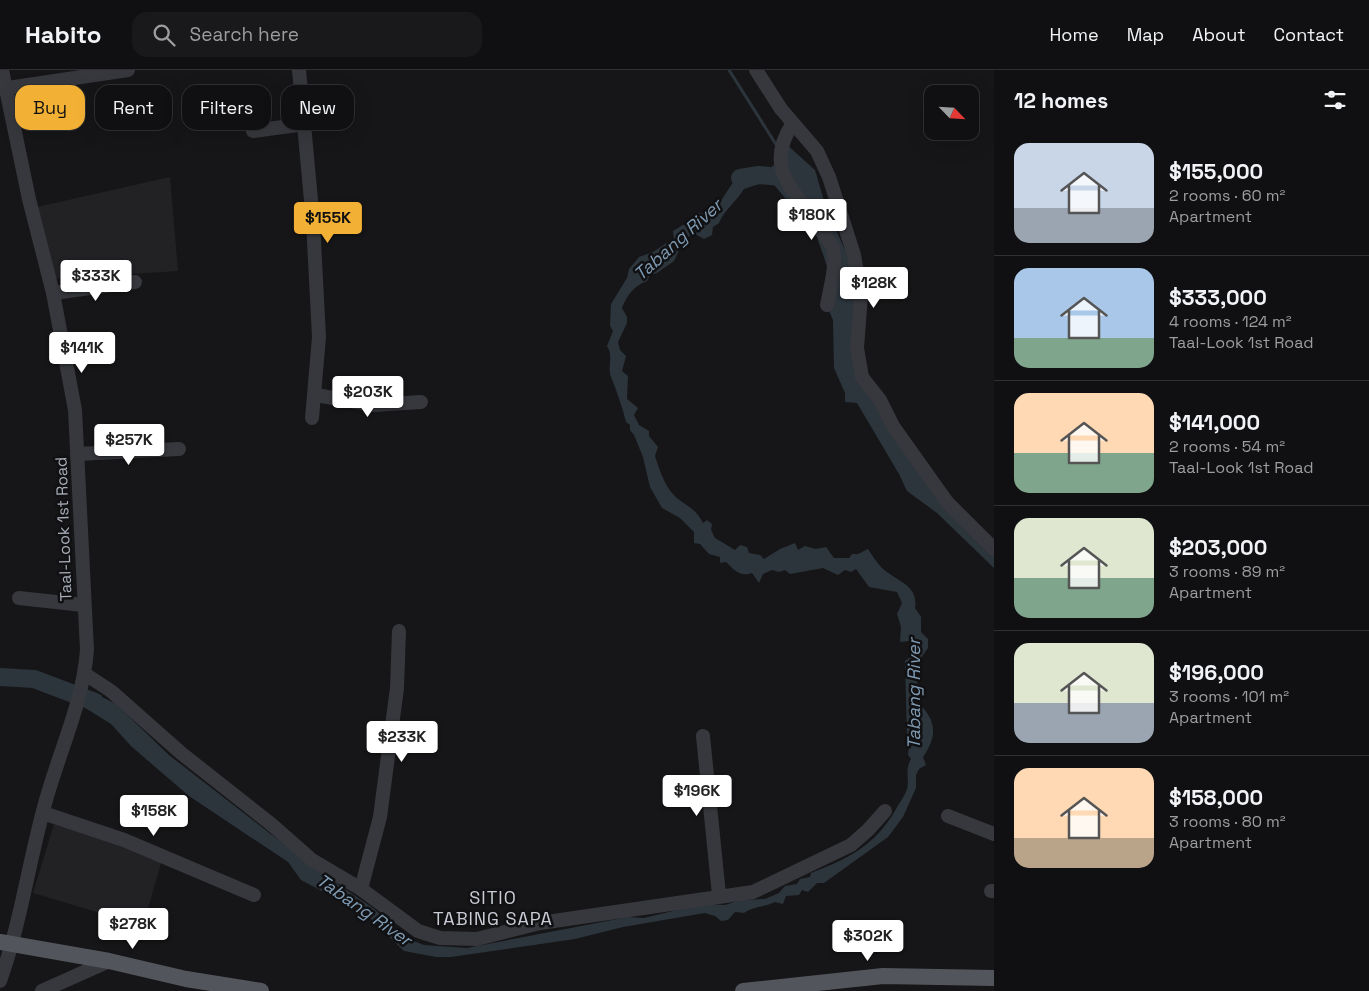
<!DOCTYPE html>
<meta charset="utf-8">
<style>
:root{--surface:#101012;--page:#19191b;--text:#f1f3f6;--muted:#9c9d9f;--line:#303032;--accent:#f2b134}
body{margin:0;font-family:"Space Grotesk",sans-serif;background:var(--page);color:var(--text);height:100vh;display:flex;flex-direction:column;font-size:19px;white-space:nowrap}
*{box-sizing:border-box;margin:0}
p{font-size:16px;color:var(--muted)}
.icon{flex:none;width:28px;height:28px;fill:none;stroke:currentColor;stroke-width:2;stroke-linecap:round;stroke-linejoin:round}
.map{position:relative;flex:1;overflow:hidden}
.panel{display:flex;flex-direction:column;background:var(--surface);width:375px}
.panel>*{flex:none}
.guide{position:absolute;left:15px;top:15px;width:475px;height:45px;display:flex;gap:10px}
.needle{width:32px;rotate:115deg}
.fabs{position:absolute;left:924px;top:15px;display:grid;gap:10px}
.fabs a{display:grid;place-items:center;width:55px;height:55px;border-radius:10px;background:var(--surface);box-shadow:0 5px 20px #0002,0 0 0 1px var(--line);font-size:25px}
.price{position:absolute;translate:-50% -42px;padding:0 11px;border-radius:5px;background:#fff;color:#222;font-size:16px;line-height:32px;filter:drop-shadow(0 1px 2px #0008)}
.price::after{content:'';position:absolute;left:50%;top:30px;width:15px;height:11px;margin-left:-8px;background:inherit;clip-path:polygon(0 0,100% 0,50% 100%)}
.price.selected{background:var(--accent);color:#111}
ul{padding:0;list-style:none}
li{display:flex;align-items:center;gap:15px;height:125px;padding:0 20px}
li+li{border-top:1px solid var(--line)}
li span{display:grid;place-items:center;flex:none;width:140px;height:100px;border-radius:15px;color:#555}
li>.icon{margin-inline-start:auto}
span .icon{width:60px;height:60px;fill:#fffc;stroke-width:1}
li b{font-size:21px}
h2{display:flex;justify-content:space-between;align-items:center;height:60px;padding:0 20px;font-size:21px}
.chip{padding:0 18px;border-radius:15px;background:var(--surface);box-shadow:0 5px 20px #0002,0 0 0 1px var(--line);font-size:18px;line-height:45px}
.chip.selected{background:var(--accent);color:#111}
header{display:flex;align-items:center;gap:30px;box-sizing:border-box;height:70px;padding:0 25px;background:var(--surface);border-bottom:1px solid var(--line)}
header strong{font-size:24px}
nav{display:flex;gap:28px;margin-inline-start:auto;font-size:18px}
.search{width:350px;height:45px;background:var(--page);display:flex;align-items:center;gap:12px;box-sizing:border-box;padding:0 18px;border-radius:15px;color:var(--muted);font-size:19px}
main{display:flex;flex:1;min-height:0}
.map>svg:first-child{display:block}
.built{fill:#222225}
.water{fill:#2c353c}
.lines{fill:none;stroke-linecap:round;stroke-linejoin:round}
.stream{stroke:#2c353c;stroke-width:3}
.river{stroke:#2c353c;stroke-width:18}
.minor{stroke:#37383d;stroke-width:14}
.major{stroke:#53555c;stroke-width:16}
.labels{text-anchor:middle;stroke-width:5;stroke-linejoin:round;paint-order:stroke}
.street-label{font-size:16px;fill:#a8adb8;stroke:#111113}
.water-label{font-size:18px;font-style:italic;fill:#7f9bb3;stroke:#111113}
.neighbourhood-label{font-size:18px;letter-spacing:1px;fill:#c9ccd4;stroke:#111113}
</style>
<header>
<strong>Habito</strong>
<div class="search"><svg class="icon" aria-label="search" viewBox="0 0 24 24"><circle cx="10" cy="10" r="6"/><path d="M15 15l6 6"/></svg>Search here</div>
<nav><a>Home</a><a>Map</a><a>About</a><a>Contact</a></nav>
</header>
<main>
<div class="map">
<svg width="994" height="921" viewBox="0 0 994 921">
<rect width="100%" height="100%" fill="#161618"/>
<g class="built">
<polygon points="170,107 178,201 52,209 37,137"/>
<polygon points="54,754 163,786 143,856 33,823"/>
</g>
<g class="water">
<polygon points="785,73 815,100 826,138 851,193 858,229 860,312 994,481 994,498 937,443 907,421 899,404 857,333 845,332 845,323 834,298 833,250 829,241 829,202 817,167 771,111 772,96 775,95"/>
<path d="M 748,98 L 763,102 L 762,113 L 744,119 C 737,131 724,140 719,153 L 713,157 L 712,165 L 704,169 L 693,163 L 683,172 L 674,191 L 657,203 L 650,205 L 647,211 C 634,216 627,225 622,238 L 627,247 L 627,253 L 618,272 L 620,280 L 626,286 L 622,301 L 628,306 L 627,329 L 638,338 L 634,345 L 639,355 L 649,361 L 649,366 L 658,377 L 655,386 C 659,398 663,412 672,423 C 683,436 694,435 703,453 L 707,450 L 712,454 L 711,460 L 715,468 L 735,480 L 740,475 L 747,477 L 749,483 L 760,485 L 764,489 L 780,479 L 795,473 L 798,480 L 805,476 L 816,479 L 826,477 L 834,488 L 849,488 L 852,484 L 858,484 L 868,479 C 872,485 877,493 882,498 C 896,511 919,515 915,538 L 921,547 L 921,562 L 928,569 L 928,578 L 918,592 L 915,607 L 920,620 L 919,633 C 936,651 938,665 923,687 L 926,695 L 919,699 L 916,705 L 916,718 L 903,747 L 888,767 L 824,813 L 817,813 L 808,822 L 802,820 L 799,825 L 786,826 L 783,834 L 775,832 C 765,837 752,837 744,843 L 735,842 L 728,850 L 721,851 L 715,846 L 705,843 L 623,857 L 575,869 L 451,887 L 436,887 L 404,881 L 367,845 L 301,810 L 288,792 L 189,726 L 132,677 L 111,654 L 82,636 L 88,620 L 116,634 L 169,685 L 317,800 L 373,838 L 406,868 L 424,875 L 467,878 L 628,847 L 644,848 L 702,834 L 725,835 L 740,830 L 765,829 L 779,823 L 785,816 L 797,814 L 800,809 L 810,807 L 811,803 C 849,788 875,776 896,739 C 899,733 905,726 907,719 C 910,707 904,702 911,689 L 908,685 L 910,667 L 907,665 L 905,591 L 912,586 L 914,576 L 910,571 L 900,572 L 901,557 L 897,544 L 902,533 L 897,522 L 869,517 L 856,499 L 851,502 L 845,500 L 838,505 L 823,498 L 790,504 L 785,500 L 779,502 L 772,500 L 763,504 L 759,513 L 752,503 C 740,507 734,500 726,492 L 720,493 L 720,487 L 709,484 L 700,474 L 694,473 L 694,462 L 680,448 L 662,438 L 650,417 L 643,387 L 634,365 L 630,360 L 630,355 L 626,352 C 622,336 617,322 611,307 C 607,297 614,287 607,276 L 613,261 L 610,256 L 611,234 L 627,208 L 629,199 L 639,187 L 653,182 L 674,168 L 673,161 L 683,155 L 690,156 L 699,143 L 705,143 L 709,136 L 720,132 L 736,108 Z"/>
</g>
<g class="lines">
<polyline class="stream" points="729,0 777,76"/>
<g class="river">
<polyline points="740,108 759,105 794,108"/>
<polyline points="0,607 34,609 95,632"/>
</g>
<g class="minor">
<polyline points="299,0 313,152 319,267 312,348"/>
<polyline points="756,0 781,39 817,81 829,107 854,185 861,225 857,278 862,307 880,330 893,356 947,432 994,479"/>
<polyline points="0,19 128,0"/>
<path d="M 793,53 C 761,101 798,122 822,161 C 825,166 831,172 833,178 C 837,195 830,218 827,235"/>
<polyline points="253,61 305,54"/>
<polyline points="53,223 135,212"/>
<polyline points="316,325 374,335 421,332"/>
<polyline points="77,384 179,379"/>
<polyline points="19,528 83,535"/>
<polyline points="85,604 111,621 181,683 271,754 312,790 361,819 418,861 440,868 477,869 540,853 753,822 851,775 868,760 885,741"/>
<polyline points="703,666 719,825"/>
<polyline points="43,743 124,770 254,825"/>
<polyline points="948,746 994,764"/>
<polyline points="361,819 380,747 397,618 399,561"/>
<polyline points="991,821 994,821"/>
<path d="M 0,911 C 21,852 29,790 46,730 C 60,680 83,632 87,580 L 75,340 L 53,223 L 29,129 L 2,0"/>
<polyline points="42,921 109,891"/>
</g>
<g class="major">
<polyline points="0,872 109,891 186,909 261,921"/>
<polyline points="743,921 883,906 994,908"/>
</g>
</g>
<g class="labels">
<g class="street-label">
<text transform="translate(63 459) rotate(-92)" y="6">Taal-Look 1st Road</text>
</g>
<g class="water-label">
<text transform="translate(678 170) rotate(-42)" y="6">Tabang River</text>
<text transform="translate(914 624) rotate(-90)" y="6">Tabang River</text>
<text transform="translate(364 840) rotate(35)" y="6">Tabang River</text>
</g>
<g class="neighbourhood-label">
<text x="493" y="834">SITIO<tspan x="493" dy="21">TABING SAPA</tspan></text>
</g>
</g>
</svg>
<div class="fabs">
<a><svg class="needle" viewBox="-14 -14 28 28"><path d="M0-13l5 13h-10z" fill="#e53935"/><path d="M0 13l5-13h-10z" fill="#9c9d9f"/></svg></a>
</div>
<b class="price" style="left:812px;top:171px">$180K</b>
<b class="price selected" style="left:328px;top:174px">$155K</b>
<b class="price" style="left:96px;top:232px">$333K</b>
<b class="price" style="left:874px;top:239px">$128K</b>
<b class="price" style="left:82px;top:304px">$141K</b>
<b class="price" style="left:368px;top:348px">$203K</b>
<b class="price" style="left:129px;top:396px">$257K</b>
<b class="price" style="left:402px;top:693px">$233K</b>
<b class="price" style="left:697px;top:747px">$196K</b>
<b class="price" style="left:154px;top:767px">$158K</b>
<b class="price" style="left:133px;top:880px">$278K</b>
<b class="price" style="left:868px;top:892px">$302K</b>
<div class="guide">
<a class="chip selected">Buy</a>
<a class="chip">Rent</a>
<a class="chip">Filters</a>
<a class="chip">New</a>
</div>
</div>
<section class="panel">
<h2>12 homes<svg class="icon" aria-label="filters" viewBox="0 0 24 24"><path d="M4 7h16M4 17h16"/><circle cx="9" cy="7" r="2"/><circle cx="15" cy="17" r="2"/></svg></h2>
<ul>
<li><span style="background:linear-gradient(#c9d6e8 65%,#9aa5b1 0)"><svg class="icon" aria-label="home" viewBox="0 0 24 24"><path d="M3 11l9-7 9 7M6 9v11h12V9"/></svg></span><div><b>$155,000</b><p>2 rooms · 60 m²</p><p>Apartment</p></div></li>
<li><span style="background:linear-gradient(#a9c7e8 70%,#7fa58c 0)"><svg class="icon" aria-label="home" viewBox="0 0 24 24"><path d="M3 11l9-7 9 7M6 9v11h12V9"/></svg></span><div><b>$333,000</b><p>4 rooms · 124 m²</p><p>Taal-Look 1st Road</p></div></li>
<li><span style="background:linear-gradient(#ffd9b3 60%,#7fa58c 0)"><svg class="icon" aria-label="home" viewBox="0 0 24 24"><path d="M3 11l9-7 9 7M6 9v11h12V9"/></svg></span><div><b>$141,000</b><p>2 rooms · 54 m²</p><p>Taal-Look 1st Road</p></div></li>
<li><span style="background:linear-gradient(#dfe7d0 60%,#7fa58c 0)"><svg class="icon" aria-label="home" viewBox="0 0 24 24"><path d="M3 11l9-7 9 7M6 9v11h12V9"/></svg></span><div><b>$203,000</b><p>3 rooms · 89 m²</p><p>Apartment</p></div></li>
<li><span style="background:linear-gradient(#dfe7d0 60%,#9aa5b1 0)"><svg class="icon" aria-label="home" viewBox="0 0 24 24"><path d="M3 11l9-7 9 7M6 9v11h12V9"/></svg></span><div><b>$196,000</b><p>3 rooms · 101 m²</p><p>Apartment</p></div></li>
<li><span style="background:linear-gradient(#ffd9b3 70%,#b9a48a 0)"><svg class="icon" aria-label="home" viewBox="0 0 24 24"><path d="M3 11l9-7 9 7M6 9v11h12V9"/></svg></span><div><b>$158,000</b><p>3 rooms · 80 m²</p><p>Apartment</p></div></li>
</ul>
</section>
</main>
